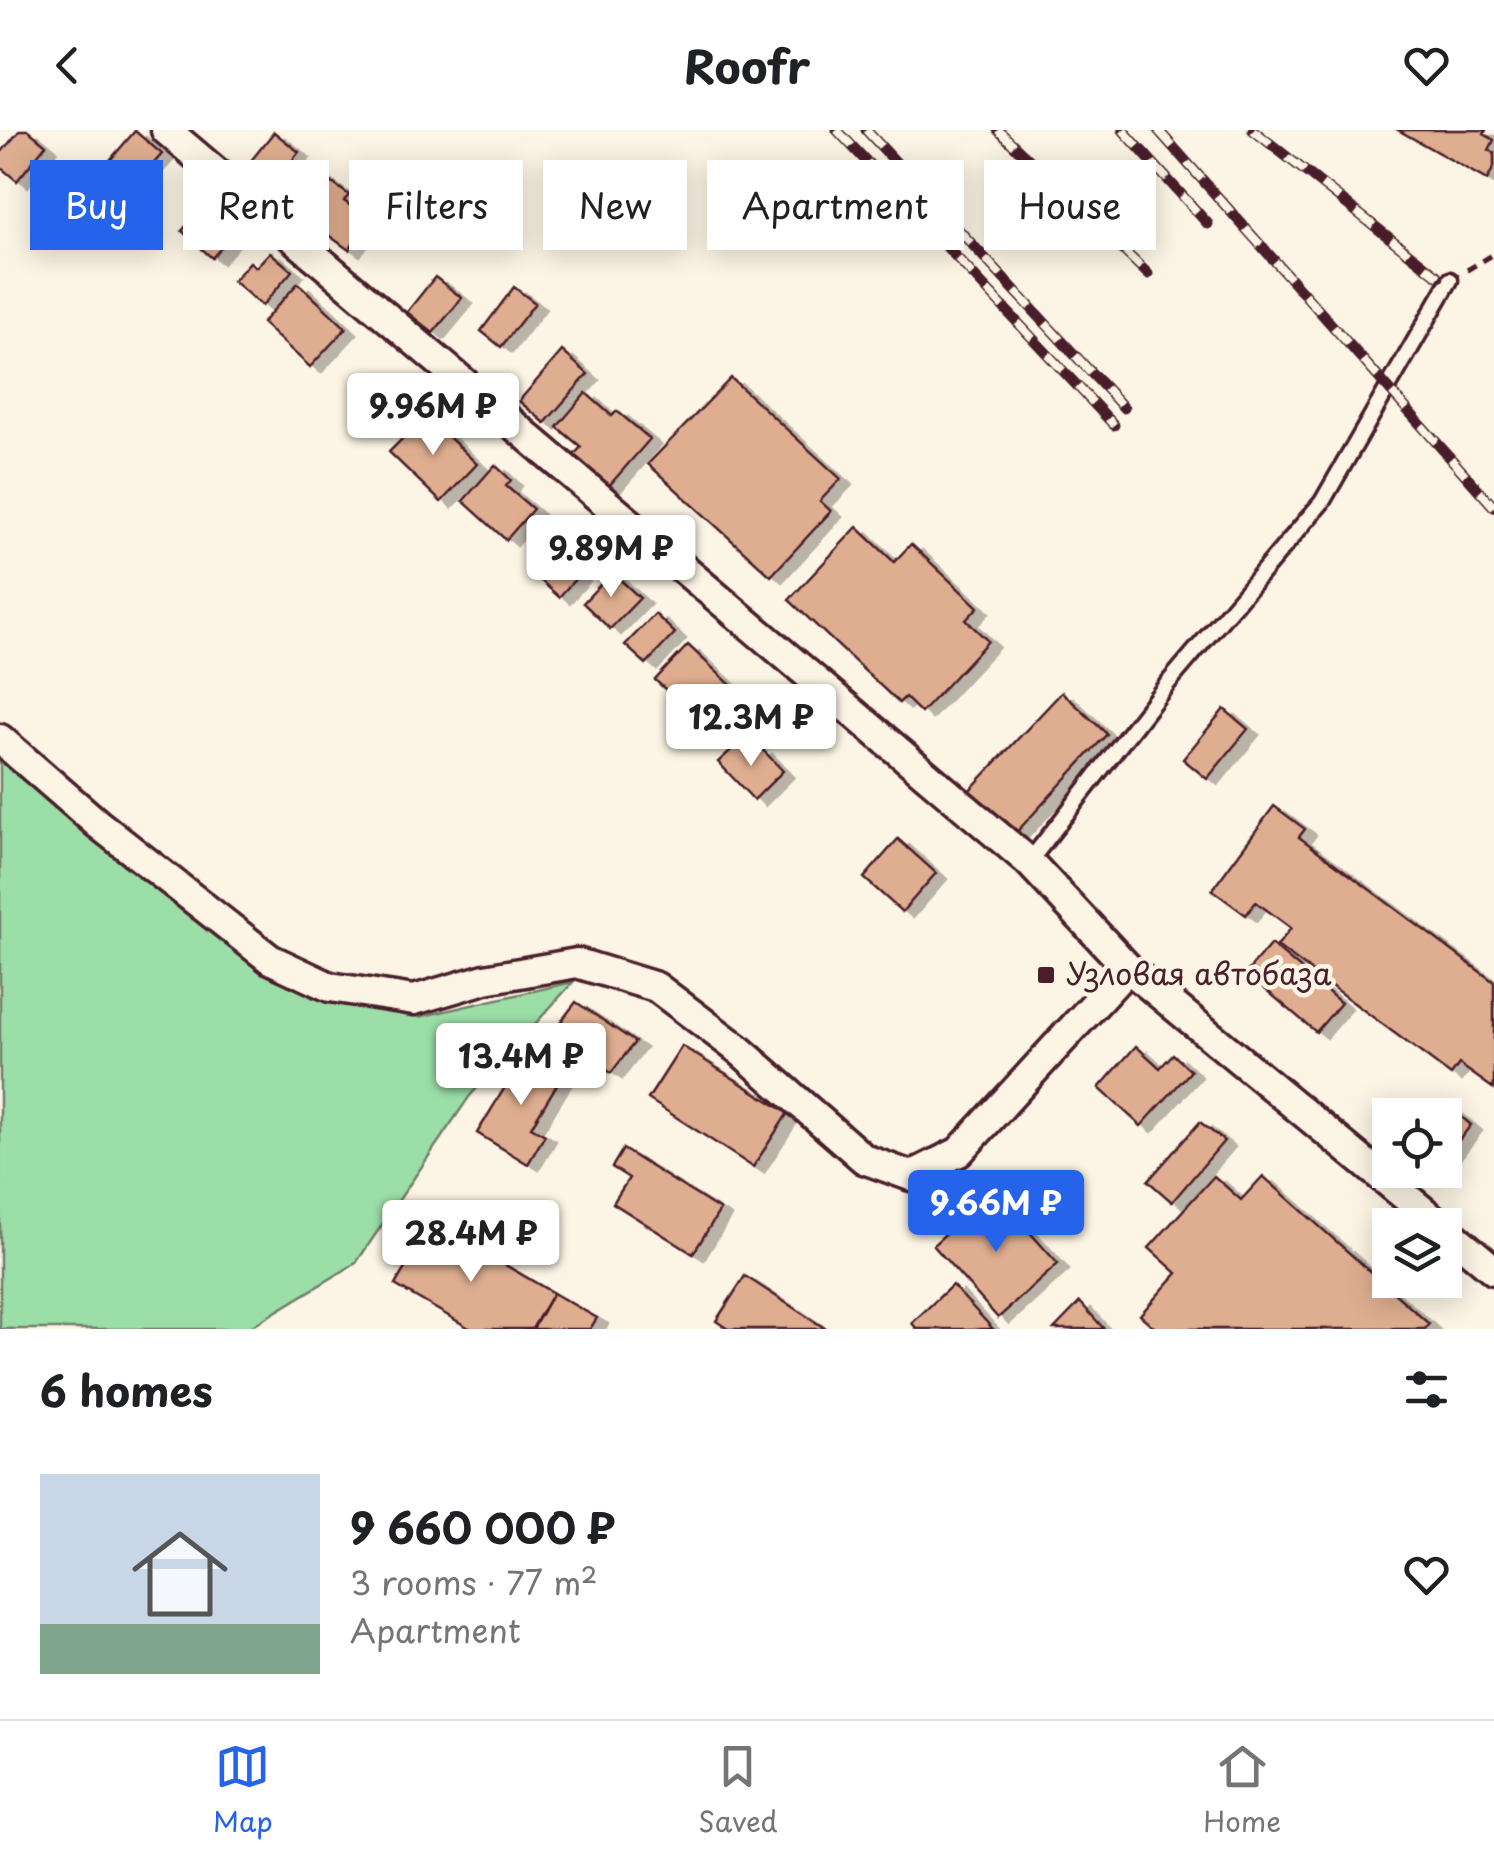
<!DOCTYPE html>
<meta charset="utf-8">
<style>
:root{--surface:#fff;--page:#f2f2f2;--text:#202124;--muted:#757577;--line:#e0e0e0;--accent:#2563eb}
body{margin:0;font-family:"Playpen Sans",sans-serif;background:var(--page);color:var(--text);height:100vh;display:flex;flex-direction:column;font-size:38px;white-space:nowrap}
*{box-sizing:border-box;margin:0}
p{font-size:32px;color:var(--muted)}
.icon{flex:none;width:55px;height:55px;fill:none;stroke:currentColor;stroke-width:2;stroke-linecap:round;stroke-linejoin:round}
.map{position:relative;height:1199px;overflow:hidden}
.sheet{display:flex;flex-direction:column;background:var(--surface);flex:1}
.sheet>*{flex:none}
.banner{position:absolute;left:30px;top:30px;width:1435px;height:90px;display:flex;gap:20px}
.buttons{position:absolute;left:1372px;top:968px;display:grid;gap:20px}
.buttons a{display:grid;place-items:center;width:90px;height:90px;border-radius:0px;background:var(--surface);box-shadow:0 5px 25px #0003;font-size:50px}
.price{position:absolute;translate:-50% -85px;padding:0 22px;border-radius:10px;background:#fff;color:#222;font-size:32px;line-height:65px;filter:drop-shadow(0 2px 5px #0008)}
.price::after{content:'';position:absolute;left:50%;top:60px;width:30px;height:22px;margin-left:-15px;background:inherit;clip-path:polygon(0 0,100% 0,50% 100%)}
.price.current{background:var(--accent);color:#fff}
ul{padding:0;list-style:none}
li{display:flex;align-items:center;gap:30px;height:250px;padding:0 40px}
li span{display:grid;place-items:center;flex:none;width:280px;height:200px;border-radius:0px;color:#555}
li>.icon{margin-inline-start:auto}
span .icon{width:120px;height:120px;fill:#fffc;stroke-width:1}
li b{font-size:42px}
h2{display:flex;justify-content:space-between;align-items:center;height:120px;padding:0 40px;font-size:42px}
.pill{padding:0 35px;border-radius:0px;background:var(--surface);box-shadow:0 5px 25px #0003;font-size:35px;line-height:90px}
.pill.current{background:var(--accent);color:#fff}
header{display:flex;justify-content:space-between;align-items:center;height:130px;padding:0 40px;background:var(--surface);font-size:45px;font-weight:700}
.tab-bar{display:flex;justify-content:space-around;align-items:center;height:140px;border-top:2px solid var(--line);background:var(--surface);font-size:28px;color:var(--muted)}
.tab-bar a{display:grid;justify-items:center;gap:5px}
.tab-bar .current{color:var(--accent)}
.map>svg:first-child{display:block}
.green{fill:#9bdea8;stroke:#727e6a;stroke-width:2.5}
.building{fill:#dfae90;stroke:#4a1f2b;stroke-width:2.5;filter:url(#shadow)}
.lines{fill:none;stroke-linecap:round;stroke-linejoin:round}
.lane-casing{stroke:#4a1f2b;stroke-width:21}
.street-casing{stroke:#4a1f2b;stroke-width:35}
.path{stroke:#4a1f2b;stroke-width:5;stroke-dasharray:10 8;stroke-linecap:butt}
.lane{stroke:#fcf5e5;stroke-width:14}
.street{stroke:#fcf5e5;stroke-width:28}
.rail-casing{stroke:#4a1f2b;stroke-width:11}
.rail{stroke:#fcf5e5;stroke-width:8;stroke-dasharray:22;stroke-linecap:butt}
.poi-dot{fill:#4a1f2b;stroke:#fcf5e5;stroke-width:4}
.labels{text-anchor:middle;stroke-width:9;stroke-linejoin:round;paint-order:stroke}
.poi-label{font-size:30px;fill:#4a1f2b;stroke:#fcf5e5;text-anchor:start}
</style>
<header><svg class="icon" aria-label="back" viewBox="0 0 24 24"><path d="M15 5l-7 7 7 7"/></svg>Roofr<svg class="icon" aria-label="heart" viewBox="0 0 24 24"><path d="M12 20l-8-8c-3-5 5-10 8-4 3-6 11-1 8 4z"/></svg></header>
<div class="map">
<svg width="1494" height="1199" viewBox="0 0 1494 1199">
<defs>
<filter id="shadow"><feDropShadow dx="11" dy="6" stdDeviation="0" flood-color="#0004"/></filter>
</defs>
<rect width="100%" height="100%" fill="#fcf5e5"/>
<filter id="ink" filterUnits="userSpaceOnUse"><feTurbulence type="fractalNoise" baseFrequency=".01" numOctaves="2"/><feDisplacementMap in="SourceGraphic" scale="20" xChannelSelector="R" yChannelSelector="G"/><feConvolveMatrix kernelMatrix="1 2 1 2 8 2 1 2 1" color-interpolation-filters="sRGB"/></filter>
<g filter="url(#ink)">
<polygon class="green" points="0,626 225,809 313,868 419,887 573,852 469,967 356,1133 247,1199 0,1199"/>
<g class="building">
<polygon points="20,0 28,0 46,15 17,51 0,37 0,24"/>
<polygon points="1398,0 1486,0 1484,4 1494,10 1489,20 1494,23 1494,37 1487,50"/>
<polygon points="135,1 162,24 137,52 111,29"/>
<polygon points="274,2 299,22 271,57 246,37"/>
<polygon points="317,42 349,65 344,71 370,90 349,120 291,78"/>
<polygon points="425,60 447,77 418,112 396,95"/>
<polygon points="210,69 240,96 212,128 182,101"/>
<polygon points="270,122 292,141 262,176 233,151 250,132 256,137"/>
<polygon points="435,147 462,168 433,203 407,182"/>
<polygon points="298,153 346,198 310,237 262,193"/>
<polygon points="514,157 535,173 501,217 481,201"/>
<polygon points="562,221 588,244 545,293 519,271"/>
<polygon points="731,248 841,349 820,371 831,381 771,446 648,334"/>
<polygon points="586,263 612,286 617,281 650,309 608,357 573,326 581,317 557,297"/>
<polygon points="426,285 477,334 441,372 389,322"/>
<polygon points="495,335 511,350 506,356 533,379 506,410 463,371"/>
<polygon points="857,397 894,432 911,414 978,477 966,490 988,511 921,583 905,567 899,573 789,470"/>
<polygon points="568,399 597,425 559,467 530,441"/>
<polygon points="612,442 640,468 610,499 583,473"/>
<polygon points="655,484 675,503 646,534 625,515"/>
<polygon points="688,515 733,557 701,592 655,550"/>
<polygon points="1062,562 1107,604 1012,707 966,664"/>
<polygon points="1224,579 1248,599 1207,649 1183,629"/>
<polygon points="742,610 755,623 761,618 783,641 754,670 718,632"/>
<polygon points="1274,676 1305,699 1299,707 1494,852 1494,959 1459,934 1451,945 1277,816 1291,798 1256,772 1246,785 1212,760"/>
<polygon points="898,709 936,743 902,782 864,748"/>
<polygon points="1271,814 1341,873 1316,902 1246,843"/>
<polygon points="576,872 635,912 611,943 552,903"/>
<polygon points="682,916 788,983 753,1037 648,969"/>
<polygon points="1136,916 1160,938 1173,924 1191,941 1141,996 1099,958"/>
<polygon points="527,921 564,943 531,997 545,1005 528,1034 477,1003"/>
<polygon points="1450,977 1471,995 1445,1028 1444,985"/>
<polygon points="1200,992 1224,1011 1172,1072 1148,1051"/>
<polygon points="623,1019 720,1080 693,1124 613,1073 629,1048 612,1037"/>
<polygon points="1214,1046 1241,1070 1263,1046 1429,1194 1425,1199 1156,1199 1140,1185 1177,1143 1149,1118"/>
<polygon points="993,1061 1058,1134 998,1188 933,1115"/>
<polygon points="432,1092 553,1163 532,1199 471,1199 395,1155"/>
<polygon points="745,1146 826,1199 728,1199 716,1191"/>
<polygon points="952,1155 993,1199 917,1199 912,1193"/>
<polygon points="553,1163 597,1188 590,1199 533,1199"/>
<polygon points="1080,1172 1104,1199 1054,1199"/>
</g>
<g class="lines">
<g class="lane-casing">
<polyline id="lane" points="1029,732 1168,553 1322,372 1450,150"/>
</g>
<g class="street-casing">
<g id="street">
<polyline points="166,0 1029,732 1128,838 1440,1095"/>
<polyline points="0,609 98,694 270,829 330,857 414,870 485,849 577,833 656,857 738,919 864,1029 911,1046 959,1022 1128,838"/>
<polyline points="1445,1099 1494,1140"/>
</g>
</g>
<polyline class="path" points="1467,140 1494,124"/>
<use href="#lane" class="lane"/>
<use href="#street" class="street"/>
<g class="rail-casing">
<g id="rail">
<polyline points="837,0 1114,295"/>
<polyline points="866,0 1124,278"/>
<polyline points="998,0 1148,144"/>
<polyline points="1123,0 1208,94"/>
<polyline points="1158,0 1494,377"/>
<polyline points="1253,0 1439,147"/>
</g>
</g>
<use href="#rail" class="rail"/>
</g>
</g>
<rect class="poi-dot" x="1036" y="835" width="20" height="20" rx="5"/>
<g class="labels">
<g class="poi-label">
<text x="1066" y="855">Узловая автобаза</text>
</g>
</g>
</svg>
<div class="buttons">
<a><svg class="icon" aria-label="locate" viewBox="0 0 24 24"><circle cx="12" cy="12" r="6"/><path d="M12 2v4M12 18v4M2 12h4M18 12h4"/></svg></a>
<a><svg class="icon" aria-label="layers" viewBox="0 0 24 24"><path d="M12 4l9 5-9 5-9-5zM3 14l9 5 9-5"/></svg></a>
</div>
<b class="price" style="left:433px;top:328px">9.96M ₽</b>
<b class="price" style="left:611px;top:470px">9.89M ₽</b>
<b class="price" style="left:751px;top:639px">12.3M ₽</b>
<b class="price" style="left:521px;top:978px">13.4M ₽</b>
<b class="price current" style="left:996px;top:1125px">9.66M ₽</b>
<b class="price" style="left:471px;top:1155px">28.4M ₽</b>
<div class="banner">
<a class="pill current">Buy</a>
<a class="pill">Rent</a>
<a class="pill">Filters</a>
<a class="pill">New</a>
<a class="pill">Apartment</a>
<a class="pill">House</a>
</div>
</div>
<section class="sheet">
<h2>6 homes<svg class="icon" aria-label="filters" viewBox="0 0 24 24"><path d="M4 7h16M4 17h16"/><circle cx="9" cy="7" r="2"/><circle cx="15" cy="17" r="2"/></svg></h2>
<ul>
<li><span style="background:linear-gradient(#c9d6e8 75%,#7fa58c 0)"><svg class="icon" aria-label="home" viewBox="0 0 24 24"><path d="M3 11l9-7 9 7M6 9v11h12V9"/></svg></span><div><b>9 660 000 ₽</b><p>3 rooms · 77 m²</p><p>Apartment</p></div><svg class="icon" aria-label="heart" viewBox="0 0 24 24"><path d="M12 20l-8-8c-3-5 5-10 8-4 3-6 11-1 8 4z"/></svg></li>
</ul>
</section>
<nav class="tab-bar">
<a class="current"><svg class="icon" aria-label="map" viewBox="0 0 24 24"><path d="M3 6l6-2 6 2 6-2v14l-6 2-6-2-6 2zM9 4v14M15 6v14"/></svg>Map</a>
<a><svg class="icon" aria-label="saved" viewBox="0 0 24 24"><path d="M7 4h10v16l-5-4-5 4z"/></svg>Saved</a>
<a><svg class="icon" aria-label="home" viewBox="0 0 24 24"><path d="M3 11l9-7 9 7M6 9v11h12V9"/></svg>Home</a>
</nav>
